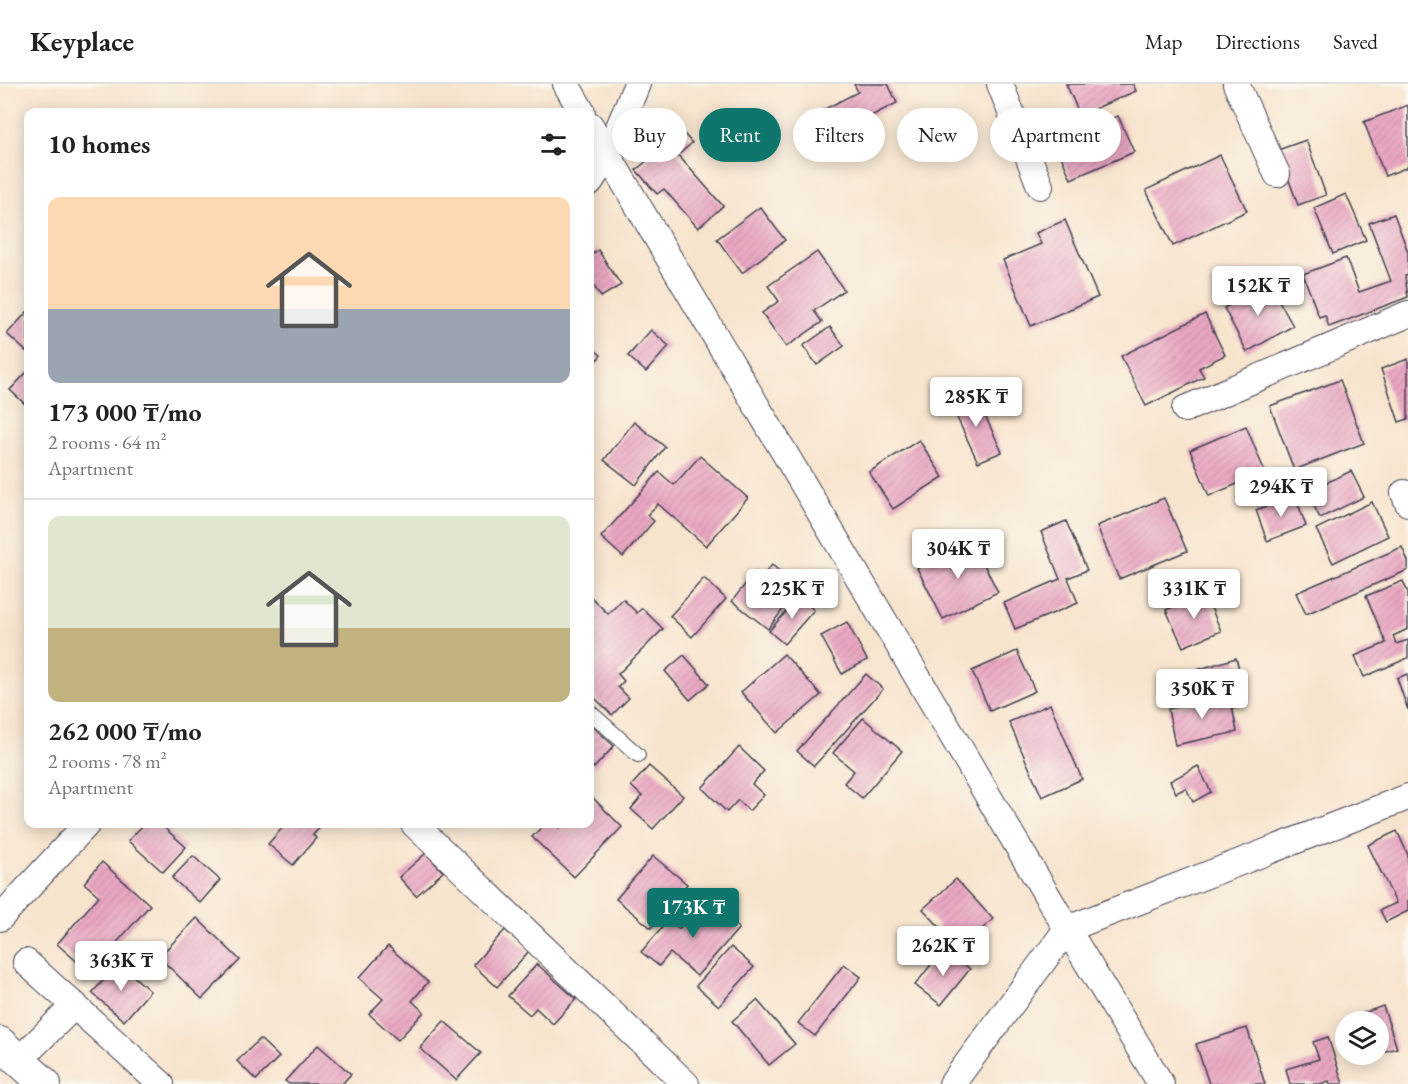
<!DOCTYPE html>
<meta charset="utf-8">
<style>
:root{--surface:#fff;--page:#f6f6f6;--text:#222;--muted:#767676;--line:#e0e0e0;--accent:#0f766e}
body{margin:0;font-family:"EB Garamond",serif;background:var(--page);color:var(--text);height:100vh;display:flex;flex-direction:column;font-size:22px;white-space:nowrap}
*{box-sizing:border-box;margin:0}
p{font-size:20px;color:var(--muted)}
.icon{flex:none;width:33px;height:33px;fill:none;stroke:currentColor;stroke-width:2;stroke-linecap:round;stroke-linejoin:round}
.map{position:relative;flex:1;overflow:hidden}
.side{position:absolute;left:24px;top:24px;width:570px;height:720px;display:flex;flex-direction:column;background:var(--surface);border-radius:12px;box-shadow:0 3px 15px #0003}
.side>*{flex:none}
.top-card{position:absolute;left:612px;top:24px;width:570px;height:54px;display:flex;gap:12px}
.buttons{position:absolute;left:1335px;top:927px;display:grid;gap:12px}
.buttons a{display:grid;place-items:center;width:54px;height:54px;border-radius:50%;background:var(--surface);box-shadow:0 3px 15px #0003;font-size:30px}
.price{position:absolute;translate:-50% -51px;padding:0 14px;border-radius:6px;background:#fff;color:#222;font-size:20px;line-height:39px;filter:drop-shadow(0 2px 3px #0008)}
.price::after{content:'';position:absolute;left:50%;top:36px;width:18px;height:14px;margin-left:-9px;background:inherit;clip-path:polygon(0 0,100% 0,50% 100%)}
.price.selected{background:var(--accent);color:#fff}
ul{padding:0;list-style:none}
li{display:grid;align-content:center;gap:12px;height:318px;padding:0 24px}
li+li{border-top:2px solid var(--line)}
li span{display:grid;place-items:center;height:186px;border-radius:12px;color:#555}
li>.icon{margin-inline-start:auto}
span .icon{width:108px;height:108px;fill:#fffc;stroke-width:1}
li b{font-size:26px}
h2{display:flex;justify-content:space-between;align-items:center;height:72px;padding:0 24px;font-size:26px}
.pill{padding:0 21px;border-radius:27px;background:var(--surface);box-shadow:0 3px 15px #0003;font-size:21px;line-height:54px}
.pill.selected{background:var(--accent);color:#fff}
header{display:flex;align-items:center;gap:36px;box-sizing:border-box;height:84px;padding:0 30px;background:var(--surface);border-bottom:2px solid var(--line)}
header strong{font-size:28px}
nav{display:flex;gap:33px;margin-inline-start:auto;font-size:21px}
.map>svg:first-child{display:block}
.building{fill:url(#building-hatch)}
.lines{fill:none;stroke-linecap:round;stroke-linejoin:round}
.service-casing{stroke:#423f51;stroke-width:16}
.minor-casing{stroke:#423f51;stroke-width:28}
.tertiary-casing{stroke:#423f51;stroke-width:34}
.service{stroke:#fff;stroke-width:14}
.minor{stroke:#fff;stroke-width:26}
.tertiary{stroke:#fff;stroke-width:32}
</style>
<header>
<strong>Keyplace</strong>
<nav><a>Map</a><a>Directions</a><a>Saved</a></nav>
</header>
<div class="map">
<svg width="1408" height="1000" viewBox="0 0 1408 1000">
<defs>
<pattern id="building-hatch" width="6" height="6" patternUnits="userSpaceOnUse" patternTransform="scale(1.5)"><rect width="6" height="6" fill="#eaa7c3"/><path d="M-1 1l2-2M0 6l6-6M5 7l2-2" fill="none" stroke="#c88fa8"/></pattern>
</defs>
<rect width="100%" height="100%" fill="#fbf7ec"/>
<filter id="ink" filterUnits="userSpaceOnUse"><feTurbulence type="fractalNoise" baseFrequency=".0167" numOctaves="2"/><feDisplacementMap in="SourceGraphic" scale="12" xChannelSelector="R" yChannelSelector="G"/><feConvolveMatrix kernelMatrix="1 2 1 2 8 2 1 2 1" color-interpolation-filters="sRGB"/></filter>
<filter id="wash" filterUnits="userSpaceOnUse"><feTurbulence type="fractalNoise" baseFrequency=".008" numOctaves="4" result="noise"/><feDisplacementMap in="SourceGraphic" scale="24" xChannelSelector="R" yChannelSelector="G"/><feGaussianBlur stdDeviation="1.35" result="paint"/><feColorMatrix in="noise" values="0 0 0 0 0 0 0 0 0 0 0 0 0 0 0 0 0 1.4 0 .05"/><feComposite in="paint" operator="in"/></filter>
<g filter="url(#wash)">
<rect width="100%" height="100%" fill="#f7e4cd"/>
<g id="blocks">
<g class="building">
<polygon points="854,0 888,0 897,19 827,54 815,30 858,8"/>
<polygon points="1066,0 1133,0 1136,7 1080,31"/>
<polygon points="1408,21 1408,83 1385,92 1364,38"/>
<polygon points="1118,32 1134,68 1071,95 1055,59"/>
<polygon points="670,34 692,59 678,71 723,122 698,144 664,105 657,110 636,86 649,75 637,63"/>
<polygon points="1306,56 1326,111 1298,121 1278,66"/>
<polygon points="1220,71 1247,127 1173,162 1146,106"/>
<polygon points="1346,110 1366,156 1333,170 1314,124"/>
<polygon points="760,123 785,156 742,189 717,155"/>
<polygon points="1394,130 1408,168 1408,191 1405,192 1408,213 1329,243 1325,231 1319,233 1303,190 1346,174 1359,208 1391,197 1369,139"/>
<polygon points="1065,136 1098,213 1031,242 1003,176 1041,160 1036,149"/>
<polygon points="598,166 621,201 601,213 590,196 590,172"/>
<polygon points="817,168 844,206 814,227 822,238 786,263 762,229 779,217 768,202"/>
<polygon points="1269,199 1293,242 1247,268 1224,224"/>
<polygon points="28,227 28,269 7,250"/>
<polygon points="1205,230 1225,271 1199,284 1204,293 1146,322 1121,272"/>
<polygon points="830,243 844,262 817,281 803,262"/>
<polygon points="651,246 669,262 646,288 628,272"/>
<polygon points="590,262 601,271 590,285"/>
<polygon points="1408,275 1408,335 1399,338 1381,285"/>
<polygon points="28,287 28,323 10,306"/>
<polygon points="1340,296 1364,359 1294,386 1270,322"/>
<polygon points="975,310 1002,368 978,378 951,321"/>
<polygon points="634,338 665,363 636,401 604,376"/>
<polygon points="1246,342 1265,388 1209,412 1190,366"/>
<polygon points="919,356 943,393 893,425 869,388"/>
<polygon points="700,372 748,414 706,462 658,420 647,431 654,437 623,473 601,453 659,388 674,401"/>
<polygon points="1351,387 1364,413 1320,434 1307,408"/>
<polygon points="1295,412 1306,442 1267,457 1256,426"/>
<polygon points="1164,414 1187,467 1119,495 1097,442"/>
<polygon points="1372,418 1388,452 1333,479 1316,445"/>
<polygon points="1066,437 1087,486 1068,494 1078,519 1015,545 1004,519 1060,495 1041,448"/>
<polygon points="972,457 998,508 943,535 917,484"/>
<polygon points="1402,463 1408,477 1408,486 1306,530 1296,509"/>
<polygon points="772,481 794,499 782,514 788,519 768,545 732,517 755,488 761,494"/>
<polygon points="704,494 726,515 692,553 670,532"/>
<polygon points="1403,497 1408,509 1408,545 1393,552 1396,560 1408,556 1408,574 1364,593 1355,572 1386,559 1366,512"/>
<polygon points="1205,509 1221,547 1183,563 1166,526"/>
<polygon points="590,512 608,530 623,515 637,529 642,524 663,545 618,590 624,597 618,603 629,614 612,631 590,609"/>
<polygon points="799,513 814,526 784,560 769,547"/>
<polygon points="847,538 867,576 842,590 821,552"/>
<polygon points="1017,567 1035,607 990,627 972,587"/>
<polygon points="784,570 821,611 777,649 741,608"/>
<polygon points="684,571 709,600 690,616 665,587"/>
<polygon points="1236,574 1242,596 1194,610 1187,589"/>
<polygon points="866,590 883,605 814,682 797,667"/>
<polygon points="1408,590 1408,626 1397,594"/>
<polygon points="1230,612 1237,648 1175,661 1168,625"/>
<polygon points="1050,620 1082,695 1042,713 1009,638"/>
<polygon points="863,634 902,667 862,714 844,699 854,687 833,669"/>
<polygon points="590,640 614,662 594,684 590,679"/>
<polygon points="739,663 764,687 752,700 764,711 749,727 738,716 727,728 702,704"/>
<polygon points="649,682 683,712 653,745 631,725 642,712 631,702"/>
<polygon points="1198,682 1211,708 1193,718 1186,704 1176,709 1170,697"/>
<polygon points="590,711 622,743 574,793 532,753 545,740 554,740 559,744 563,740 590,740"/>
<polygon points="144,740 160,740 186,763 163,788 128,757"/>
<polygon points="286,740 323,740 313,751 316,754 293,781 268,760"/>
<polygon points="1397,747 1408,771 1408,827 1386,838 1380,826 1396,819 1368,761"/>
<polygon points="426,769 443,788 416,812 399,793"/>
<polygon points="193,772 220,796 200,819 172,794"/>
<polygon points="653,772 687,800 651,844 616,815"/>
<polygon points="102,778 150,821 90,889 57,860 99,812 84,799"/>
<polygon points="956,795 993,835 960,865 923,825"/>
<polygon points="705,815 739,844 697,892 670,869 659,882 641,868 669,836 679,845"/>
<polygon points="197,834 240,876 202,915 159,873"/>
<polygon points="505,846 529,867 497,903 473,881"/>
<polygon points="388,862 428,898 412,917 424,928 398,956 369,930 383,915 359,894"/>
<polygon points="731,863 754,883 719,922 696,902"/>
<polygon points="944,864 970,885 941,921 915,901"/>
<polygon points="119,879 150,907 124,937 92,909"/>
<polygon points="537,880 576,915 553,940 536,924 530,931 508,912"/>
<polygon points="844,880 861,893 815,952 798,939"/>
<polygon points="757,916 795,960 769,981 732,937"/>
<polygon points="1383,922 1397,964 1378,969 1378,938 1357,938 1355,932"/>
<polygon points="444,937 481,969 456,996 420,964"/>
<polygon points="1247,944 1265,1000 1209,1000 1196,960"/>
<polygon points="1328,953 1343,1000 1330,1000 1329,997 1320,1000 1290,1000 1286,985 1319,975 1313,958"/>
<polygon points="260,955 279,973 256,996 237,977"/>
<polygon points="318,961 351,990 342,1000 289,1000 285,997"/>
</g>
</g>
</g>
<g filter="url(#ink)">
<use href="#blocks" fill-opacity="0" stroke="#423f51" stroke-width="1.5"/>
<g class="lines">
<g class="service-casing">
<polyline id="service" points="590,628 638,671"/>
</g>
<g class="minor-casing">
<g id="minor">
<polyline points="566,0 582,28"/>
<polyline points="1000,0 1040,102"/>
<polyline points="1236,0 1277,90"/>
<polyline points="590,41 1067,845 952,1000"/>
<polyline points="590,98 607,72 637,0"/>
<polyline points="1185,325 1408,230"/>
<polyline points="1404,409 1408,419"/>
<polyline points="414,740 686,1000"/>
<polyline points="0,834 87,740"/>
<polyline points="26,878 161,1000"/>
<polyline points="19,976 75,921"/>
<polyline points="1161,1000 1067,845 1408,713"/>
</g>
</g>
<g class="tertiary-casing">
<polyline id="tertiary" points="0,959 45,1000"/>
</g>
<use href="#service" class="service"/>
<use href="#minor" class="minor"/>
<use href="#tertiary" class="tertiary"/>
</g>
</g>
</svg>
<div class="buttons">
<a><svg class="icon" aria-label="layers" viewBox="0 0 24 24"><path d="M12 4l9 5-9 5-9-5zM3 14l9 5 9-5"/></svg></a>
</div>
<b class="price" style="left:1258px;top:233px">152K ₸</b>
<b class="price" style="left:976px;top:344px">285K ₸</b>
<b class="price" style="left:1281px;top:434px">294K ₸</b>
<b class="price" style="left:958px;top:496px">304K ₸</b>
<b class="price" style="left:792px;top:536px">225K ₸</b>
<b class="price" style="left:1194px;top:536px">331K ₸</b>
<b class="price" style="left:1202px;top:636px">350K ₸</b>
<b class="price selected" style="left:693px;top:855px">173K ₸</b>
<b class="price" style="left:943px;top:893px">262K ₸</b>
<b class="price" style="left:121px;top:908px">363K ₸</b>
<div class="top-card">
<a class="pill">Buy</a>
<a class="pill selected">Rent</a>
<a class="pill">Filters</a>
<a class="pill">New</a>
<a class="pill">Apartment</a>
</div>
<section class="side">
<h2>10 homes<svg class="icon" aria-label="filters" viewBox="0 0 24 24"><path d="M4 7h16M4 17h16"/><circle cx="9" cy="7" r="2"/><circle cx="15" cy="17" r="2"/></svg></h2>
<ul>
<li><span style="background:linear-gradient(#ffd9b3 60%,#9aa5b1 0)"><svg class="icon" aria-label="home" viewBox="0 0 24 24"><path d="M3 11l9-7 9 7M6 9v11h12V9"/></svg></span><div><b>173 000 ₸/mo</b><p>2 rooms · 64 m²</p><p>Apartment</p></div></li>
<li><span style="background:linear-gradient(#dfe7d0 60%,#c2b280 0)"><svg class="icon" aria-label="home" viewBox="0 0 24 24"><path d="M3 11l9-7 9 7M6 9v11h12V9"/></svg></span><div><b>262 000 ₸/mo</b><p>2 rooms · 78 m²</p><p>Apartment</p></div></li>
</ul>
</section>
</div>
